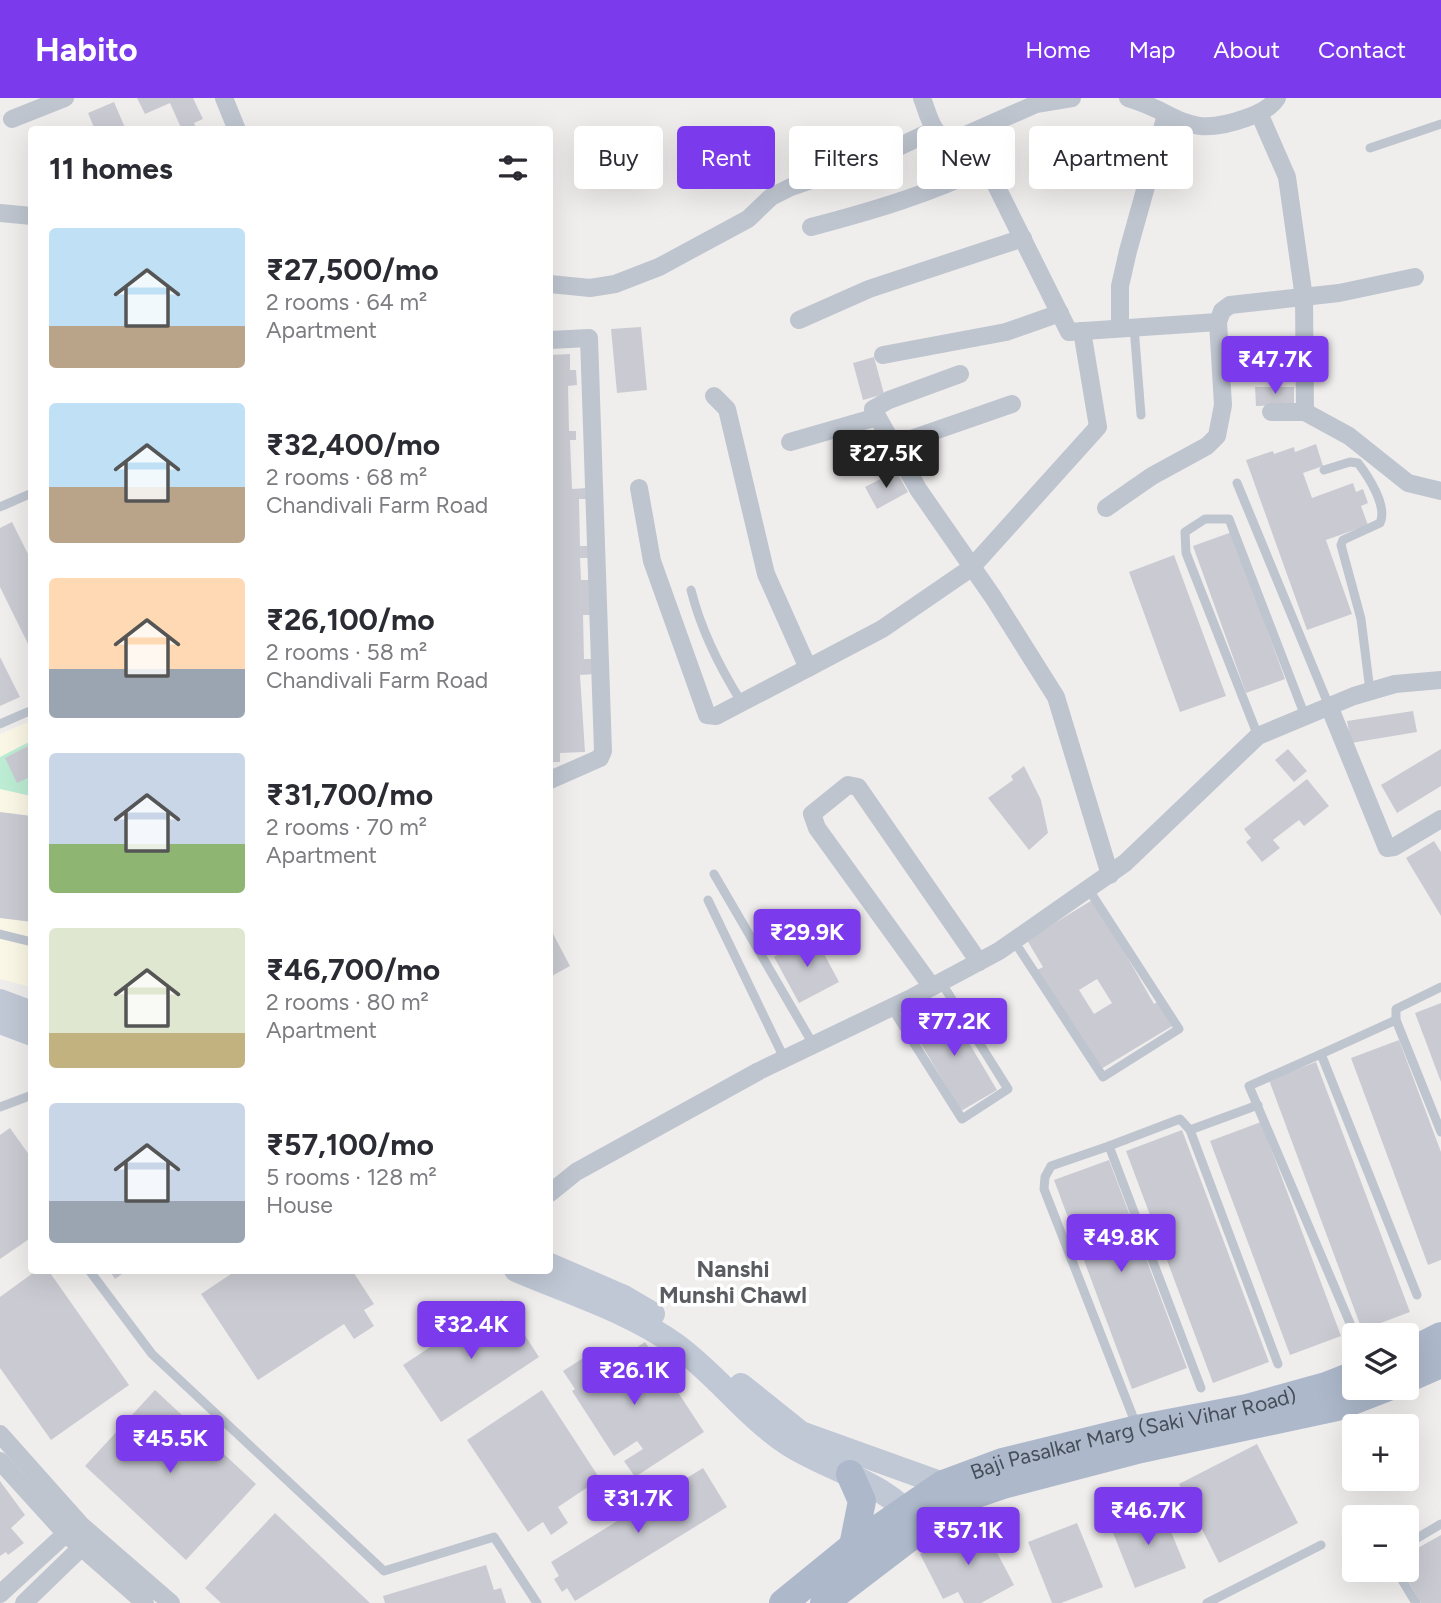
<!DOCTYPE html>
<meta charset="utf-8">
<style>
:root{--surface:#fff;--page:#f2f2f3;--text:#2b2b33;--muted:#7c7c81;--accent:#7c3aed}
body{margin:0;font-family:Figtree,sans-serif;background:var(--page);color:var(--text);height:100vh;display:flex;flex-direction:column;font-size:26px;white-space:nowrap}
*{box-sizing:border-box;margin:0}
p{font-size:23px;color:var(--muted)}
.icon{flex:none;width:38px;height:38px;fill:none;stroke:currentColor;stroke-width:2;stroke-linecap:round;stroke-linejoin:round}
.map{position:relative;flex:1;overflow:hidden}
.sheet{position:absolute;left:28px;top:28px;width:525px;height:1148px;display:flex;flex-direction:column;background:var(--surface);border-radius:7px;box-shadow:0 7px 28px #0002}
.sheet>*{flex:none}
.guide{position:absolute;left:574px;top:28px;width:665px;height:63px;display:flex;gap:14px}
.tools{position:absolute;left:1342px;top:1225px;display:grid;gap:14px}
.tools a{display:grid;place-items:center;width:77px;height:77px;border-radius:7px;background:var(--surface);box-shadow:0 7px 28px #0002;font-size:35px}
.price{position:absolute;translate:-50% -60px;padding:0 16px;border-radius:7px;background:var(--accent);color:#fff;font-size:23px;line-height:46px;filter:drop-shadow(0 2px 4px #0008)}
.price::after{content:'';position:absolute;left:50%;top:42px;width:21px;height:16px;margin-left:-10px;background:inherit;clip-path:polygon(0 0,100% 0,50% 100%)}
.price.selected{background:#222;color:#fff}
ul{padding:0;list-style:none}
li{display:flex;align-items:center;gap:21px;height:175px;padding:0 21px}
li span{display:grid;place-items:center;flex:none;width:196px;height:140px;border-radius:7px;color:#555}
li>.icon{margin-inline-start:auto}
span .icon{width:84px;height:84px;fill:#fffc;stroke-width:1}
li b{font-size:30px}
h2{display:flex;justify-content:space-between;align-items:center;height:84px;padding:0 21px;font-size:30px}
.pill{padding:0 24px;border-radius:7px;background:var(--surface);box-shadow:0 7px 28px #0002;font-size:24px;line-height:63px}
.pill.selected{background:var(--accent);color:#fff}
header{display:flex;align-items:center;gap:42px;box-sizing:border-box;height:98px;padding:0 35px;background:var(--accent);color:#fff}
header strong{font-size:33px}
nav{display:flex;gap:38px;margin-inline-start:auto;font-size:24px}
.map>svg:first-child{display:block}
.commercial{fill:#fbf7e6}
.green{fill:#bcecd4}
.building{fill:#cacbd2;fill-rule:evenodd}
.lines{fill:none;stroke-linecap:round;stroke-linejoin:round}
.lane{stroke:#bec5cf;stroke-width:9}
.street{stroke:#bec5cf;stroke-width:18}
.secondary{stroke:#c0c8d5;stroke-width:24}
.primary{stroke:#adb9cb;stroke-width:28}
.labels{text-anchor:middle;stroke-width:7;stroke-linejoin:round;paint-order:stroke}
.street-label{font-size:21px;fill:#464e59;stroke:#fff}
.neighbourhood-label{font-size:23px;font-weight:bold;fill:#5a5c61;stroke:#fff}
</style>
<header>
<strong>Habito</strong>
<nav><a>Home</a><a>Map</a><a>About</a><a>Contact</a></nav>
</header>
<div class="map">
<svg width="1441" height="1505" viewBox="0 0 1441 1505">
<rect width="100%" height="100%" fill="#f0eded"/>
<polygon class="commercial" points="31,623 31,889 0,881 0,636"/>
<polygon class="green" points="31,643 31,698 0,691 0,659"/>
<g class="building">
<polygon points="137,0 193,0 203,21 194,25 197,32 182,32 170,5 145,16"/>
<polygon points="114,4 126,32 95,32 88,15"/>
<polygon points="641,229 647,292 617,295 611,231"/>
<polygon points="570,256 570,272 576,272 577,287 568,288 569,333 576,333 576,342 570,342 572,391 587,390 588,401 579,401 580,448 590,448 590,460 580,460 581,482 589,482 590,517 583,517 584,561 596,561 596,576 580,577 585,654 560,655 560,664 550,664 550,257"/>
<polygon points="874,259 884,296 863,302 853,265"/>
<polygon points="1255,289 1294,289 1294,307 1256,308"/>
<polygon points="1316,346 1323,368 1303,375 1312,400 1353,385 1356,394 1363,391 1368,405 1361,408 1368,427 1326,442 1352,516 1307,532 1246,362 1273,353 1274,356 1294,349 1295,354"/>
<polygon points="896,373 908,394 877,411 865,389"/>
<polygon points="12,424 32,464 32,554 0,489 0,430"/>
<polygon points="1232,434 1285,581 1246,595 1193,448"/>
<polygon points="1174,457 1226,598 1180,614 1129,474"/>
<polygon points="0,559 20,599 0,608"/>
<polygon points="1413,613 1417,634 1351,645 1347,623"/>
<polygon points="32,646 32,678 17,685 5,660"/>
<polygon points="1288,651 1307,673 1294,684 1275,662"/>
<polygon points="1441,651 1441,688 1397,715 1381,687"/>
<polygon points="1024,668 1041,702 1048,735 1029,752 988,700 1013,682 1011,678"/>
<polygon points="1307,681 1329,708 1304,728 1299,722 1273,742 1280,750 1262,764 1246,744 1251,740 1244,731"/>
<polygon points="0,714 32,718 32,824 0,820"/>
<polygon points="1434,743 1441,754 1441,818 1406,760"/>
<path d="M 1094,801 L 1154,906 L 1159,903 L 1174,927 L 1101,971 L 1037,872 L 1043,869 L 1027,842 ZM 1097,881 L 1112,905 L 1094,916 L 1079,892 Z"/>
<polygon points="550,830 570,868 550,879"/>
<polygon points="814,837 839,884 799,905 774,859"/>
<polygon points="1441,905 1441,984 1415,915"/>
<polygon points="947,908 997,992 961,1013 911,929"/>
<polygon points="1399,942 1441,1054 1441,1162 1428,1167 1351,960"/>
<polygon points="1316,964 1410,1214 1362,1232 1269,982"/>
<polygon points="1261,1024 1341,1238 1290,1257 1210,1043"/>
<polygon points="10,1030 32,1061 32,1139 0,1161 0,1037"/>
<polygon points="1182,1032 1269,1264 1213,1285 1126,1053"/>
<polygon points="1109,1062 1187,1270 1132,1291 1054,1082"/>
<polygon points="37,1172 48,1172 129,1287 51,1342 0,1270 0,1199"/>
<polygon points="109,1172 128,1172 115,1181"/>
<polygon points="237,1172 352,1172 374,1206 364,1212 374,1228 354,1241 344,1226 258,1282 201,1196"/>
<polygon points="502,1202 539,1259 441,1324 403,1267"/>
<polygon points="645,1244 704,1334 635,1379 624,1363 643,1351 637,1343 614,1358 572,1293 575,1291 563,1273 588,1257 600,1274"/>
<polygon points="155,1292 256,1386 186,1462 85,1368"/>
<polygon points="542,1292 600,1381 558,1409 568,1425 551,1437 543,1424 528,1434 467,1342"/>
<polygon points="1257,1346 1298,1425 1219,1465 1179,1386"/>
<polygon points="703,1370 727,1409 575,1503 567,1490 562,1494 554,1481 559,1478 551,1464"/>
<polygon points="0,1383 25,1417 11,1430 24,1445 8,1457 6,1454 0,1458"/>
<polygon points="1160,1407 1186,1470 1135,1490 1110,1427"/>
<polygon points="275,1415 370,1505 221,1505 205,1490"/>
<polygon points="981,1424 1014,1487 981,1505 964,1505 958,1494 943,1501 920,1456"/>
<polygon points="1077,1425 1103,1489 1061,1505 1052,1505 1028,1444"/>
<polygon points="1441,1437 1441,1505 1421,1505 1402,1472 1407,1472 1407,1456"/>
<polygon points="486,1467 494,1492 501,1490 506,1505 385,1505 383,1498"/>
</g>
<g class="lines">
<g class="lane">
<polyline points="1370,50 1441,26"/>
<polyline points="1134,229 1141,317"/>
<path d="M 1324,372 L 1350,364 L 1358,365 C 1368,378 1388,408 1380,425 L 1343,442 L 1341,447 L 1361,521 L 1370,593"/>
<polyline points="1237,385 1329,608"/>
<polyline points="0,409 32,395"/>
<path d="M 691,492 C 701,532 720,570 742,605"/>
<polyline points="0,626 32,612"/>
<polyline points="1258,638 1186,455 1185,434 1205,421 1229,421 1305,618"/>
<polyline points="714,776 813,946"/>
<polyline points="708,802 784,960"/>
<polyline points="0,836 32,844"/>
<polyline points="1014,843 1103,979 1179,931 1089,792"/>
<polyline points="1441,889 1396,911 1396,922 1441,1034"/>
<polyline points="891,909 962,1021 1008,991 941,884"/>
<polyline points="1396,922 1321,956 1417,1197"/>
<polyline points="1321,956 1249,988 1355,1237"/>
<polyline points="1258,1007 1190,1032 1278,1266"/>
<polyline points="0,1009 32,997"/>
<polyline points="1109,1048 1180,1021 1190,1032"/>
<polyline points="89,1172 152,1256 384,1473 494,1439 537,1505"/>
<polyline points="1137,1329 1044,1091 1045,1079 1051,1068 1109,1048 1201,1290"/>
<polyline points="1407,1446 1441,1426"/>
<polyline points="1396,1472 1416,1505"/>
<polyline points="1207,1505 1321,1447"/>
</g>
<g class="street">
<polyline points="224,0 237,32"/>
<path d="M 922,0 C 929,18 932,39 952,43 L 1036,6 L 1072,0"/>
<path d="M 1128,0 C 1180,15 1185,42 1246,20 C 1257,16 1270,11 1277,0"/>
<polyline points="1259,15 1287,79 1304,200 1305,314"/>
<polyline points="12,21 65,0"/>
<polyline points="971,37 1069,234 1218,224 1222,213 1230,207 1339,195 1415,179"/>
<polyline points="0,115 32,118"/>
<path d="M 811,129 C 872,113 930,96 987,68"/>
<polyline points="550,186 590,190 615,186 659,169 748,121 771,99 791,89 873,61 934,32"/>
<polyline points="799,222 869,191 1023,140"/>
<polyline points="1120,230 1120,188 1128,153 1166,17"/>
<polyline points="550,242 589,240 603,653 600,660 550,682"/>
<polyline points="883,257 1006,234 1060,215"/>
<polyline points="960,276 889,302 873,311 918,391 993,499 1056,599 1110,777"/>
<polyline points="714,298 727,311 766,476 808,570 882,531 971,470 1098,329 1082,233"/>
<polyline points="1271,314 1305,314 1349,338 1408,385 1441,393"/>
<polyline points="790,344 877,319"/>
<polyline points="891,348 1012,306"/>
<polyline points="639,390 652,463 707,617 716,618 808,570"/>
<polyline points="1106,410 1152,378 1207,348 1217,338 1223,307 1218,224"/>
<polyline points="1329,608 1387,750 1394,749 1441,721"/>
<polyline points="932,889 817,730 812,716 848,687 858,689 979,864"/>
<polyline points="550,1095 576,1074 759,973 913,899 999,853 1125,765 1258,638 1354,598 1395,586 1441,582"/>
<polyline points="0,1336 81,1427 171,1505"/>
<polyline points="0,1363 66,1436 145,1505"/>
<polyline points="0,1496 73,1429"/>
<polyline points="24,1505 89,1442"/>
</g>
<g class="secondary">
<polyline points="0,903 32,915"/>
<polyline points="0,924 32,936"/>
<polyline points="550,1167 624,1199 653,1216"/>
<path d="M 516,1172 C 569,1195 629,1213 676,1247 C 716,1276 746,1318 788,1346 C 830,1373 887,1384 918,1426"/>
<polyline points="741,1287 801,1335 943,1386 954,1397"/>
</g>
<g class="primary">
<polyline points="1407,1255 1441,1238"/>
<polyline points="1407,1281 1441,1266"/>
<polyline points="850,1376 862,1403 853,1448"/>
<path id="s1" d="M 783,1505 L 853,1448 L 943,1386 L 1002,1364 L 1137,1331 L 1247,1310 L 1326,1288 L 1354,1277"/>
<polyline points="824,1505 959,1402 1003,1387 1141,1351 1337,1309 1386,1290"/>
</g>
</g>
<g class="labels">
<g class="street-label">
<text dy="7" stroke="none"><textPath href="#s1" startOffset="397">Baji Pasalkar Marg (Saki Vihar Road)</textPath></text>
</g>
<g class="neighbourhood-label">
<text x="733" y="1179">Nanshi<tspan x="733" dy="26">Munshi Chawl</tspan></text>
</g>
</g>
</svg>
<div class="tools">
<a><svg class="icon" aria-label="layers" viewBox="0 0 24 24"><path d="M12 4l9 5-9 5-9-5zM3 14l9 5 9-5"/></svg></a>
<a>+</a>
<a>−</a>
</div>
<b class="price" style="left:1275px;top:298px">₹47.7K</b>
<b class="price selected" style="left:886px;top:392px">₹27.5K</b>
<b class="price" style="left:807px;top:871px">₹29.9K</b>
<b class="price" style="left:954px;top:960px">₹77.2K</b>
<b class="price" style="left:1121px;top:1176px">₹49.8K</b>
<b class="price" style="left:471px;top:1263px">₹32.4K</b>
<b class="price" style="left:634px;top:1309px">₹26.1K</b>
<b class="price" style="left:170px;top:1377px">₹45.5K</b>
<b class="price" style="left:638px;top:1437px">₹31.7K</b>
<b class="price" style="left:1148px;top:1449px">₹46.7K</b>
<b class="price" style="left:968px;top:1469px">₹57.1K</b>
<div class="guide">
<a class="pill">Buy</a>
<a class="pill selected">Rent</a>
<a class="pill">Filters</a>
<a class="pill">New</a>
<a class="pill">Apartment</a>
</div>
<section class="sheet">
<h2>11 homes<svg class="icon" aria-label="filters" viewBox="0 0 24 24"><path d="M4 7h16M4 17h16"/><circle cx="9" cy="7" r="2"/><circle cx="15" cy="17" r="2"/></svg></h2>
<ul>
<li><span style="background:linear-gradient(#bfe0f5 70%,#b9a48a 0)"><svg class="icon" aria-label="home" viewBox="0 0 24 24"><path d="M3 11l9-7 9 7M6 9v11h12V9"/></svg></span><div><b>₹27,500/mo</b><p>2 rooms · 64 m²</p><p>Apartment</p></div></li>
<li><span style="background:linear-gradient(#bfe0f5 60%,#b9a48a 0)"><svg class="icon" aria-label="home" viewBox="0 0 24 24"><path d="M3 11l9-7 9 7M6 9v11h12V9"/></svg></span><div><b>₹32,400/mo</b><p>2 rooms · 68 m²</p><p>Chandivali Farm Road</p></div></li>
<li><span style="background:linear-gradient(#ffd9b3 65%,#9aa5b1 0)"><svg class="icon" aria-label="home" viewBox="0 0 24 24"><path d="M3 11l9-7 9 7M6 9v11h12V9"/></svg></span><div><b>₹26,100/mo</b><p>2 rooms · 58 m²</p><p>Chandivali Farm Road</p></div></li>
<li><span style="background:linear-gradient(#c9d6e8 65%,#8fb573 0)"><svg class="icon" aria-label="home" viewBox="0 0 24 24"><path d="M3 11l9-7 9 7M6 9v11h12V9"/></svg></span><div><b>₹31,700/mo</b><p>2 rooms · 70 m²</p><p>Apartment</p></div></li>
<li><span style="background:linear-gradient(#dfe7d0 75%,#c2b280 0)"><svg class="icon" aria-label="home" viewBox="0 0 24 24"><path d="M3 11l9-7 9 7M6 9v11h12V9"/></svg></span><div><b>₹46,700/mo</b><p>2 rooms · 80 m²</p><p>Apartment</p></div></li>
<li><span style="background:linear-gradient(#c9d6e8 70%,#9aa5b1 0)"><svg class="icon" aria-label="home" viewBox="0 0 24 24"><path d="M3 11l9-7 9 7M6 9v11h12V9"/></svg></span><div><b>₹57,100/mo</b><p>5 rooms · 128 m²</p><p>House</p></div></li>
</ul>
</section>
</div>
